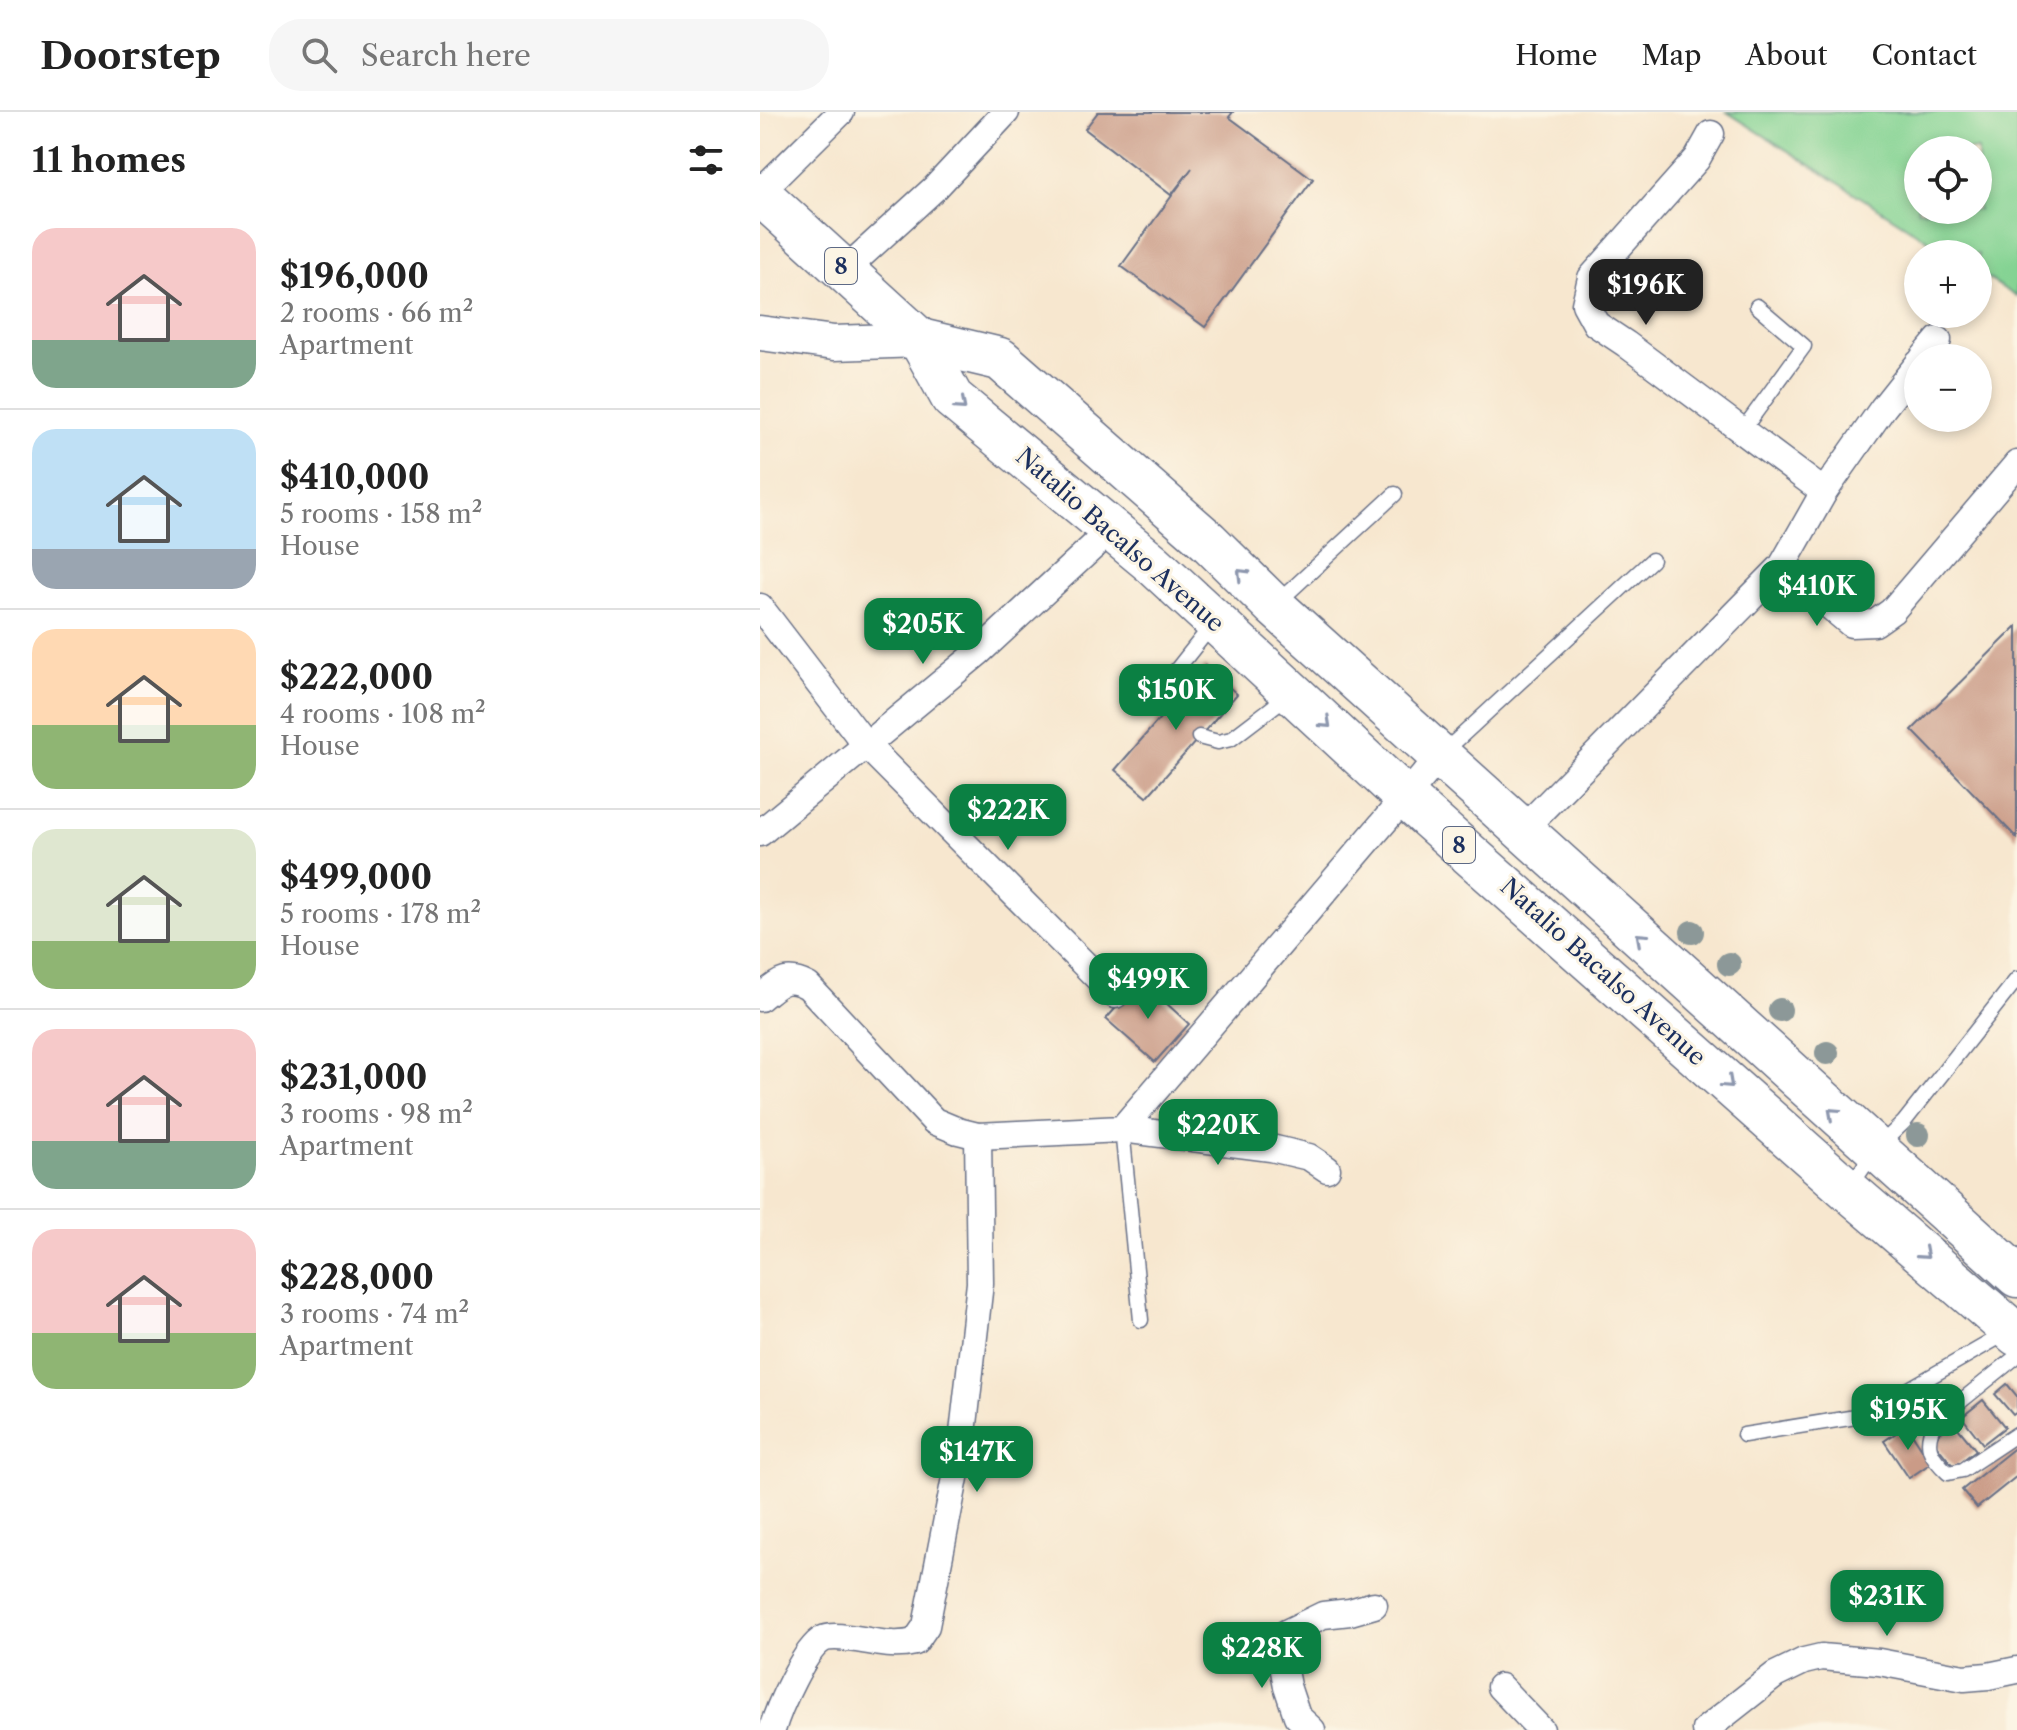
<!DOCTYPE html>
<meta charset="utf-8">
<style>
:root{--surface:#fff;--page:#f6f6f6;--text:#222;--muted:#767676;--line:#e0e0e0;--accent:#0b8043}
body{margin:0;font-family:"Libre Caslon Text",serif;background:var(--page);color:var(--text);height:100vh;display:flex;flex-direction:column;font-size:30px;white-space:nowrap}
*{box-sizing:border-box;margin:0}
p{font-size:26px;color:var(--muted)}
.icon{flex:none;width:44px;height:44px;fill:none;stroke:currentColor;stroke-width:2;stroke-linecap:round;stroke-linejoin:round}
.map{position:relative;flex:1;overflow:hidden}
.side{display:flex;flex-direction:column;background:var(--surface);width:760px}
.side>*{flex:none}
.buttons{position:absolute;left:1144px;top:24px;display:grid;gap:16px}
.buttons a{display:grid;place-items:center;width:88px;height:88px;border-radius:50%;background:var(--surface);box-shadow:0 4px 12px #0003;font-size:40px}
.price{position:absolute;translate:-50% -68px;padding:0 18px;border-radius:16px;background:var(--accent);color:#fff;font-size:26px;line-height:52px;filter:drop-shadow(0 2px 4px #0008)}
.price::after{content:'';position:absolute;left:50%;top:48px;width:24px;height:18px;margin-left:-12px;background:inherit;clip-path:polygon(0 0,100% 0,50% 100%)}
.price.on{background:#222;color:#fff}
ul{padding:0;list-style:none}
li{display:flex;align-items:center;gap:24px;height:200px;padding:0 32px}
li+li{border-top:2px solid var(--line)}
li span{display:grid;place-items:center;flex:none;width:224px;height:160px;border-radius:24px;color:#555}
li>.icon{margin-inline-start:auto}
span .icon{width:96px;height:96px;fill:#fffc;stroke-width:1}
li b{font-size:34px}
h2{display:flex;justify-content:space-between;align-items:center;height:96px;padding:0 32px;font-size:34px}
header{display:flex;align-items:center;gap:48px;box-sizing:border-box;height:112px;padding:0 40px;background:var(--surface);border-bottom:2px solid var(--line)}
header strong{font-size:38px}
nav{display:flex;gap:44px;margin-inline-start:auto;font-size:28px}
.search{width:560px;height:72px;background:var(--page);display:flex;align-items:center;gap:20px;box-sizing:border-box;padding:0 28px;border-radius:32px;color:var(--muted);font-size:30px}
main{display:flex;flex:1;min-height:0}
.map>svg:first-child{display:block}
.green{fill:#84d393;stroke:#508178;stroke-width:2;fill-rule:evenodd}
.building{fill:#ca9b87}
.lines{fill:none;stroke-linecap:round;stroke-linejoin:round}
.service-casing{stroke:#686f86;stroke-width:17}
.minor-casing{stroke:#686f86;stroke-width:29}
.tertiary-casing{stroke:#686f86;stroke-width:37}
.primary-casing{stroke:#686f86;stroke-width:45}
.service{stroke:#fff;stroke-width:14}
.minor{stroke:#fff;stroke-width:26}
.tertiary{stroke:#fff;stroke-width:34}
.primary{stroke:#fff;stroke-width:42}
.tree{fill:#8c9898}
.oneway{stroke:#8d97ae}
.labels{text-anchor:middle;stroke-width:6;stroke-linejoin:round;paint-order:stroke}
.shield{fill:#fcf5e5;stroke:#5e6a86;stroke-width:2}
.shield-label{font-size:22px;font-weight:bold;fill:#1b2f5e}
.street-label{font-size:24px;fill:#1b2f5e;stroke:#fcf5e5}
</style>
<header>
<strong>Doorstep</strong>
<div class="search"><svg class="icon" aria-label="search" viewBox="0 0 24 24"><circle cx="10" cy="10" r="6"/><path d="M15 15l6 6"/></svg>Search here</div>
<nav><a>Home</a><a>Map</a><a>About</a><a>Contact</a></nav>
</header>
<main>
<section class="side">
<h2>11 homes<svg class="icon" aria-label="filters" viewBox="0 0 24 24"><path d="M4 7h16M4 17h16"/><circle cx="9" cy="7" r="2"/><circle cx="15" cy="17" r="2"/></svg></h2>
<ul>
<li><span style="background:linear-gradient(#f6c9c9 70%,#7fa58c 0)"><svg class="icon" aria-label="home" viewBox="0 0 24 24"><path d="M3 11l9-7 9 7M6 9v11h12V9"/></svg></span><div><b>$196,000</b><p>2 rooms · 66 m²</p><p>Apartment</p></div></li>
<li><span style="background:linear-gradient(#bfe0f5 75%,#9aa5b1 0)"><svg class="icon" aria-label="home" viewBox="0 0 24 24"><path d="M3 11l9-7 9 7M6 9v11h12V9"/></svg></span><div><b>$410,000</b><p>5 rooms · 158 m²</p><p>House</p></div></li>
<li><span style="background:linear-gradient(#ffd9b3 60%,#8fb573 0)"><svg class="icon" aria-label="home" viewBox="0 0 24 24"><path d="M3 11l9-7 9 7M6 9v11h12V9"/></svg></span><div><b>$222,000</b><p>4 rooms · 108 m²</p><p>House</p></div></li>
<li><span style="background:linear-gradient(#dfe7d0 70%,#8fb573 0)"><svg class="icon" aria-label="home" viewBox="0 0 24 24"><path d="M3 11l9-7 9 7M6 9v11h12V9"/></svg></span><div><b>$499,000</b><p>5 rooms · 178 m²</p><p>House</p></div></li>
<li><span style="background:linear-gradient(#f6c9c9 70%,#7fa58c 0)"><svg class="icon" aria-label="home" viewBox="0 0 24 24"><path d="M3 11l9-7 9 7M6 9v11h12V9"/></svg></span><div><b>$231,000</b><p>3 rooms · 98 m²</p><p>Apartment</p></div></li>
<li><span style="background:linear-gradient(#f6c9c9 65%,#8fb573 0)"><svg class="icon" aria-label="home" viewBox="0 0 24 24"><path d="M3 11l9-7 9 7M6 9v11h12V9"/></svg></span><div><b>$228,000</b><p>3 rooms · 74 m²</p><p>Apartment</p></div></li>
</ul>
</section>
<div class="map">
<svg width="1257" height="1618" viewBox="0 0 1257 1618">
<rect width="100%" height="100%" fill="#fcf5e5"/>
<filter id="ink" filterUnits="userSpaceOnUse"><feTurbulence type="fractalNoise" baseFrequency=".0125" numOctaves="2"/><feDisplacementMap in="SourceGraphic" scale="16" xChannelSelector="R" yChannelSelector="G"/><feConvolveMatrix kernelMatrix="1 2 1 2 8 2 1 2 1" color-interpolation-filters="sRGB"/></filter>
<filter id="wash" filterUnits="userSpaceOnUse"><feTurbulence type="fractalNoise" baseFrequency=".006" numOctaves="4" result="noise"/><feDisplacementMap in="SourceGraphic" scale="32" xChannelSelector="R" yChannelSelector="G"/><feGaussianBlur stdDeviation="1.8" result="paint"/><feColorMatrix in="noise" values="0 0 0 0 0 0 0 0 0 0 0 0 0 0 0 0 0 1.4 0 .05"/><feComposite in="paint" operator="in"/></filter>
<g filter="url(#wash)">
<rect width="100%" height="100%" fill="#f7e7cf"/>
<path class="green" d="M 967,0 L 1257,0 L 1257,185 L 1218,160 L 1218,142 L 1190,142 ZM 1158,38 L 1218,38 L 1218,98 L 1158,98 Z"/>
<g id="blocks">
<g class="building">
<polygon points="338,0 473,0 469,5 553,67 445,215 361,154 432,56 411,83 325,17"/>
<polygon points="1257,514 1257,726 1152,618"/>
<polygon points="445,554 477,582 387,685 355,658"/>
<polygon points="381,868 429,912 395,950 346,907"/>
<polygon points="1247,1272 1257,1284 1257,1300 1253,1303 1235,1282"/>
<polygon points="1223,1288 1245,1315 1223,1332 1202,1305"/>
<polygon points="1193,1310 1216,1338 1194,1355 1172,1328"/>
<polygon points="1147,1314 1171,1351 1149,1366 1124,1329"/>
<polygon points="1257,1334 1257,1364 1217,1396 1202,1378"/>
</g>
</g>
</g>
<g filter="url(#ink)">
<use href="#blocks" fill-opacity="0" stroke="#686f86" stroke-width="2"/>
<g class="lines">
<g class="service-casing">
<g id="service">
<polyline points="982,319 1044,234 997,194"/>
<polyline points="518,490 635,382"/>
<polyline points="410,595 407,579 410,566 452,513"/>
<polyline points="439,625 458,630 471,627 530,582"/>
<polyline points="684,640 892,448"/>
<polyline points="362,1017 381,1208"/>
<polyline points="1090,1075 1115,1038 1144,1010 1257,867"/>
<path d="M 1257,1244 L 1175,1310 C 1163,1333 1170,1344 1188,1361 L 1203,1358 L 1257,1322"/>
<polyline points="984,1323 1102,1304 1248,1220"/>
</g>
</g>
<g class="minor-casing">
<g id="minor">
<polyline points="951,22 937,47 831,166 825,192 836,212 866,232 1064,380"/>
<polyline points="0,80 81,0"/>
<polyline points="85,158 176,75 246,0"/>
<polyline points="1163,246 1178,228"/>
<polyline points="1022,454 1091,512 1115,511 1132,499 1257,352"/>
<polyline points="0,495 106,633 355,883"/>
<polyline points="762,718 1022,454 1064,380 1123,296 1158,252"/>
<polyline points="0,721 219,540 352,417"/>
<path d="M 0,886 C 19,871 25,862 48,874 L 174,1009 L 198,1019 L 218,1024 L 362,1017 L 681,643"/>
<polyline points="362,1017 511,1036 549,1045 567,1057"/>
<polyline points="740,1575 781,1618"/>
<path d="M 12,1618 C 18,1597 44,1537 63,1527 C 69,1524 81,1525 87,1526 C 113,1528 129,1536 155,1530 L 166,1514 L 202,1330 L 220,1171 L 218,1024"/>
<polyline points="552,1618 537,1604 527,1574 520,1538 526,1521 563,1503 590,1500 614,1493"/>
<polyline points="945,1618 1015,1563 1044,1549 1061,1545 1119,1550 1204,1566 1228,1564 1257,1558"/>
</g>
</g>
<g class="tertiary-casing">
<polyline id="tertiary" points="0,221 74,231 160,228"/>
</g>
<g class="primary-casing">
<g id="primary">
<polyline points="0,82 160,228 192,286 393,452 646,686 1088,1078 1257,1223"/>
<polyline points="160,228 240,247 448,429 514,494 1257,1164"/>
</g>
</g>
<use href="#service" class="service"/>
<use href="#minor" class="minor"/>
<use href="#tertiary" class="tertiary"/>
<use href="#primary" class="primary"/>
</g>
<g class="tree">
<circle cx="932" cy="820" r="12"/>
<circle cx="969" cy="852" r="12"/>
<circle cx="1020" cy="898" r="12"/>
<circle cx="1067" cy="941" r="12"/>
<circle cx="1158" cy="1023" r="12"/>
</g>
<defs><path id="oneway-chevron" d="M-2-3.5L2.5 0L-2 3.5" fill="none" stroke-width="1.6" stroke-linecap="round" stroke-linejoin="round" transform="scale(2)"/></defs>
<g class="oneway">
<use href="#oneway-chevron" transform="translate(201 293) rotate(41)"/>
<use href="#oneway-chevron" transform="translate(482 462) rotate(-135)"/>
<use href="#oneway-chevron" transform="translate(566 611) rotate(43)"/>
<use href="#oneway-chevron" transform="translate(881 826) rotate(-138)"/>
<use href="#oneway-chevron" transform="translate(968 971) rotate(42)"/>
<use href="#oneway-chevron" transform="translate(1073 1001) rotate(-138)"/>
<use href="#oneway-chevron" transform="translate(1164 1142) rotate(41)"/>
</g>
</g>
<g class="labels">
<g class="shield">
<rect x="65" y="136" width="32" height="36" rx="6"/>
<rect x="683" y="715" width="32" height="36" rx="6"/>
</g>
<g class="shield-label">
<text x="81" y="162">8</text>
<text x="699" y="741">8</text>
</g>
<g class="street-label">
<text transform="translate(360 428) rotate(41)" y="8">Natalio Bacalso Avenue</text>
<text transform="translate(843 860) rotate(42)" y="8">Natalio Bacalso Avenue</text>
</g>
</g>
</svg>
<div class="buttons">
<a><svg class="icon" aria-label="locate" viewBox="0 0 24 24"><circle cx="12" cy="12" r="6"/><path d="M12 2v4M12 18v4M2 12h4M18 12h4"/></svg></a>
<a>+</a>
<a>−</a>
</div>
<b class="price on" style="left:886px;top:215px">$196K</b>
<b class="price" style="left:1057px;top:516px">$410K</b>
<b class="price" style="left:163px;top:554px">$205K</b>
<b class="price" style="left:416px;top:620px">$150K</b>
<b class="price" style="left:248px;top:740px">$222K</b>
<b class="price" style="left:388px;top:909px">$499K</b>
<b class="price" style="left:458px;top:1055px">$220K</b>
<b class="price" style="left:1148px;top:1340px">$195K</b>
<b class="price" style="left:217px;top:1382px">$147K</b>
<b class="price" style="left:1127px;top:1526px">$231K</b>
<b class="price" style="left:502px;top:1578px">$228K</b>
</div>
</main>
